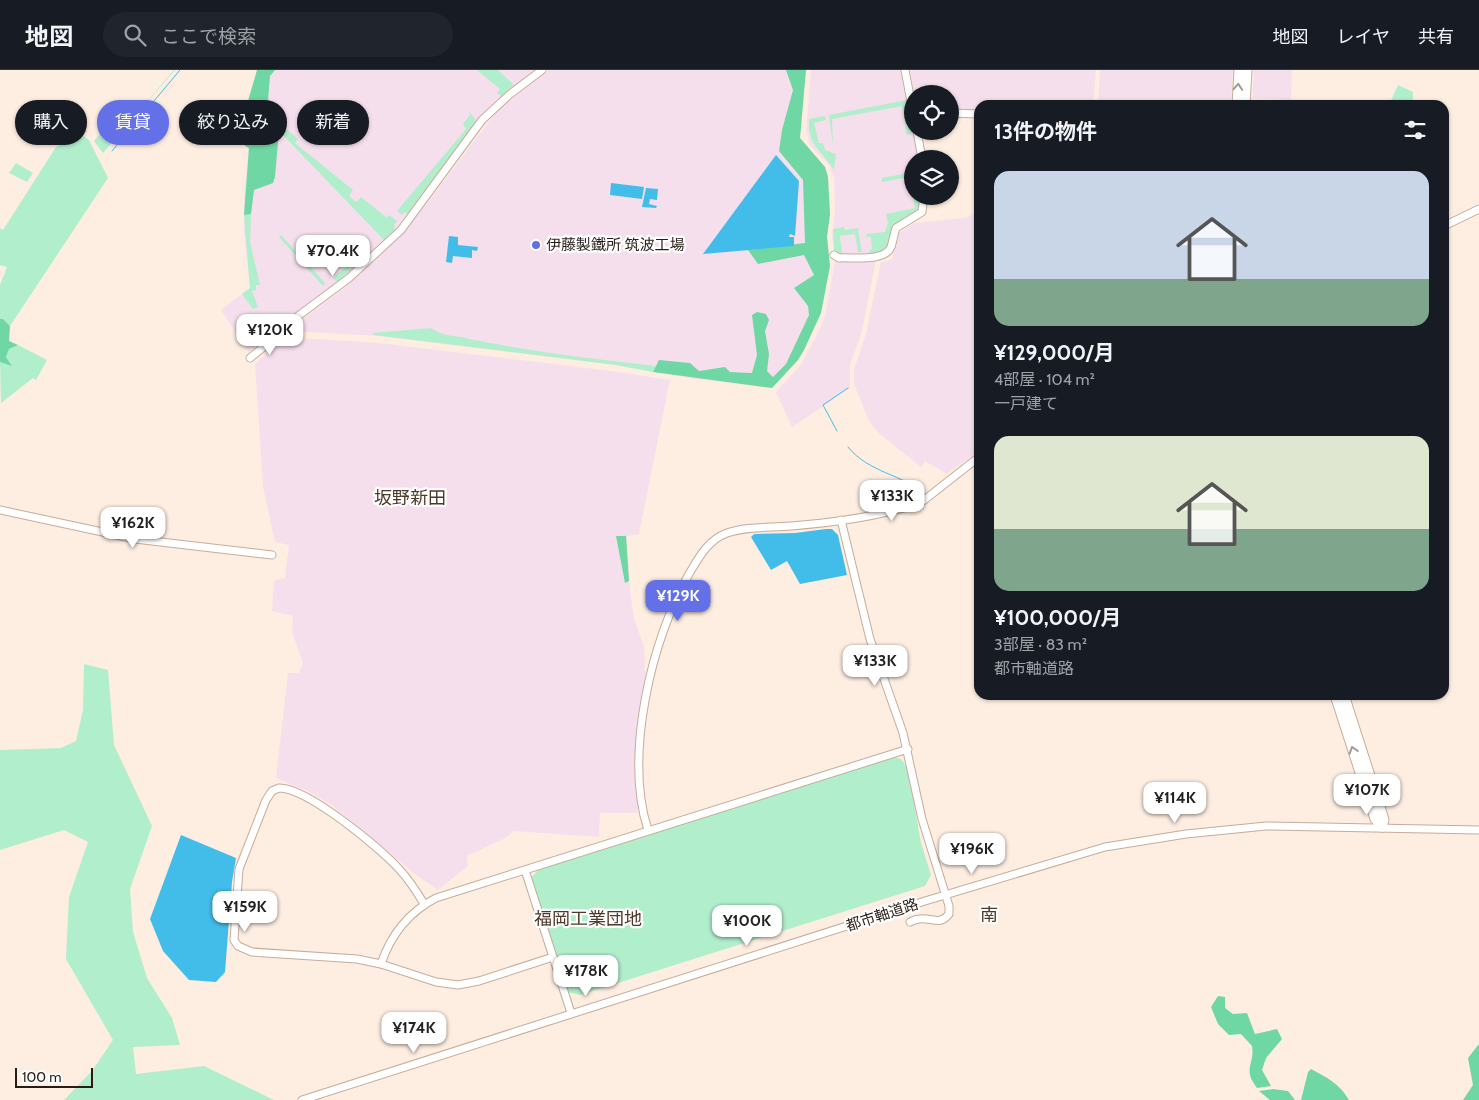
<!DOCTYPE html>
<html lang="ja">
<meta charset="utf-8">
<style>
:root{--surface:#171b24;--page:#20242c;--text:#f1f3f6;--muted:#9ea1a6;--line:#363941;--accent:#6370e8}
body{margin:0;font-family:Cabin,"Noto Sans JP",sans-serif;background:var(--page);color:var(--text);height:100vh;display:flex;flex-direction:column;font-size:19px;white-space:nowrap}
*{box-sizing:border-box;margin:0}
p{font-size:16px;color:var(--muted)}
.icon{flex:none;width:28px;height:28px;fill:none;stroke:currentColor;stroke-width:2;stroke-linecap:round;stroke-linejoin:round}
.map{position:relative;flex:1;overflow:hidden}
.details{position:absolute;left:974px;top:30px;width:475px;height:600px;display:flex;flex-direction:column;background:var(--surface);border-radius:15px;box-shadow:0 1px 4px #0004}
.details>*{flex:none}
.banner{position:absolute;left:15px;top:30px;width:475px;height:45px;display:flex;gap:10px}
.controls{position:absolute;left:904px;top:15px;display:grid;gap:10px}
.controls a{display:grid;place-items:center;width:55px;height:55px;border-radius:50%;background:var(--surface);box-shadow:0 1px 4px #0004;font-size:25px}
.scale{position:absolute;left:15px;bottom:12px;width:78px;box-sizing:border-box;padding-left:5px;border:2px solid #281d16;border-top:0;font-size:14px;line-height:18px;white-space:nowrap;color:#281d16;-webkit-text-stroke:4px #fff;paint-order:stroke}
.price{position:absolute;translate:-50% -42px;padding:0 11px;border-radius:10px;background:#fff;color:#222;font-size:16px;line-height:32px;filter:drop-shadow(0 1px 2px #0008)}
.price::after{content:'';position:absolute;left:50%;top:30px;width:15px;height:11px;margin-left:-8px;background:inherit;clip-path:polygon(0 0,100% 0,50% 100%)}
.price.active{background:var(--accent);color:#fff}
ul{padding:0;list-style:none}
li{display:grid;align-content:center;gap:10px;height:265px;padding:0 20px}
li span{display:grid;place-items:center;height:155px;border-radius:15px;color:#555}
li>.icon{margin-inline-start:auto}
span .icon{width:90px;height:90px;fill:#fffc;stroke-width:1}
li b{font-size:21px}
h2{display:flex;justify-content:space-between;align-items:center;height:60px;padding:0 20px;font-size:21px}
.tag{padding:0 18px;border-radius:22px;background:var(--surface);box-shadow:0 1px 4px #0004;font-size:18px;line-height:45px}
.tag.active{background:var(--accent);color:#fff}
header{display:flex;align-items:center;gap:30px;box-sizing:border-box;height:70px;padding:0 25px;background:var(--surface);border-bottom:1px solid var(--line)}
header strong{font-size:24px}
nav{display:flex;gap:28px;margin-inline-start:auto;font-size:18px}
.search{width:350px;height:45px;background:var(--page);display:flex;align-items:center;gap:12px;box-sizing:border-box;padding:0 18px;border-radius:28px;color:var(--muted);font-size:19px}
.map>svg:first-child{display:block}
.industrial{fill:#f6dfec}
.green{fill:#b1eecc}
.forest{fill:#6fd7a3}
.water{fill:#42bdea}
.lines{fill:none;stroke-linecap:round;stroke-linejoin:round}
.stream{stroke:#42bdea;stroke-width:1}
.minor-casing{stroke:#c7ac99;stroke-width:9}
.major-casing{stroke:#c7ac99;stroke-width:11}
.minor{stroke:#fff;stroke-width:7}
.major{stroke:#fff;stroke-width:9}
.oneway{stroke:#9e9996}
.poi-dot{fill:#6370e8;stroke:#fff;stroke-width:2}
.labels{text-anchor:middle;stroke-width:4.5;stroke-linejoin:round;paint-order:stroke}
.poi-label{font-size:15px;fill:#281d16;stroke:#fff;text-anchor:start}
.street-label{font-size:15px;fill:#281d16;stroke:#fff}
.quarter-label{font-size:18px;fill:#503929;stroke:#fff}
</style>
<header>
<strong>地図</strong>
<div class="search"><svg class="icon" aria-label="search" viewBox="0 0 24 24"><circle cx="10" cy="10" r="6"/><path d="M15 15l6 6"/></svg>ここで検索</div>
<nav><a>地図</a><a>レイヤ</a><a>共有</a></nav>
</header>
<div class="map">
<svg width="1479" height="1030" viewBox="0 0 1479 1030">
<rect width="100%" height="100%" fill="#feede1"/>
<g class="industrial">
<polygon points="260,0 536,0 493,33 476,51 395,159 349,203 278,256 249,282 221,240 250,218 244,164 244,131 248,80 257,38"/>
<polygon points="549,0 806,0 800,68 825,97 828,107 830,144 827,167 830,196 821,243 804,280 798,290 772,318 695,309 616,295 379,266 287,261 344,218 406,161 496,42"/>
<polygon points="811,0 901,0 919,89 912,89 912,126 920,126 915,144 893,156 887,178 880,184 840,184 834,180 832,166 835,140 834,107 829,95 811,76 806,62"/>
<polygon points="910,0 1096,0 1093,35 979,35 979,40 950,38 950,24 914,24"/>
<polygon points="1100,0 1233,0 1231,35 1098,35"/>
<polygon points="1254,0 1292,0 1291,30 1252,28"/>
<polygon points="979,143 979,381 948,403 945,403 925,391 921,397 879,363 869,351 854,314 854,300 866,264 881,192 892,190 899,163 914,153 964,148"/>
<polygon points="876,190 862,261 850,295 850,318 792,357 776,322 800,296 815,269 825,247 835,191"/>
<polygon points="285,267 379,273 611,301 670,310 639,464 627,466 630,521 634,548 644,577 645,603 648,608 638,650 638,743 600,743 599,767 514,761 505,768 467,786 468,796 438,820 416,805 333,736 310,722 276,708 288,603 299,603 303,593 292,562 293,546 272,541 274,511 285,508 289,475 275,472 263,417 255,294"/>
</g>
<g class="green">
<polygon points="174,0 175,0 103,83 94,71 116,44 128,54"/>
<polygon points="477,0 498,0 514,15 501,26 497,23 500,19"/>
<polygon points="1398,15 1413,22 1413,35 1389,35"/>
<polygon points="907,30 914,63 907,65 902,36 832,49 833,76 829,45"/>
<polygon points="257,38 269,44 298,69 295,73 353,120 349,126 356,132 361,127 387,148 389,145 397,151 394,155 395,159 384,170"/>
<polygon points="469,41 476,51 407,144 405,142 402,145 397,141 466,59 463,54 470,45"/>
<path d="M 825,46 L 826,50 L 814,53 L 819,73 L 823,73 L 825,80 L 836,84 L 834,100 C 822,80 807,76 809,49 Z"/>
<polygon points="79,63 89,70 108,108 10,256 3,249 0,249 0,215 7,197 0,195 0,158 3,160 56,77"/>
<polygon points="16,93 33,103 27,112 9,103"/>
<polygon points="912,102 912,126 920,126 920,139 893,156 887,178 880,184 871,184 869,181 872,179 871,167 867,167 866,164 885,162 888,153 886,144 915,138 909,107 882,112 882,108"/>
<polygon points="251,144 250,172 260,215 256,215 256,220 252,221 258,237 253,239 242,224 250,218 244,145"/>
<polygon points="844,157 845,160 858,158 862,182 858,182 855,164 840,166 842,184 834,180 833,159"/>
<polygon points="281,165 325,213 323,216 279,167"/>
<polygon points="363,182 365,187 337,212 333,208"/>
<path d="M 431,258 C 443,267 456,265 470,269 C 532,282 594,289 656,296 L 653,302 L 616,295 L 374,265 L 373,263 Z"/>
<polygon points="18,275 47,290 36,310 33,308 1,333 0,292 11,295 6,287 9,279"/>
<polygon points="84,594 108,600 114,675 152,756 130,819 133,862 147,908 172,948 180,975 133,977 136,1004 204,996 274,1030 64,1030 92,1001 113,970 66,889 69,827 88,772 64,760 0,780 0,680 61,678 76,671 83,640"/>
<polygon points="893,687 901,689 908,699 921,773 931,805 925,816 580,925 567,922 533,812 532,807 539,799"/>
</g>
<g class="forest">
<polygon points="257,0 275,0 270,6 267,43 259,39 279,61 275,107 273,113 254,120 251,144 244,145 249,78 245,76 245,73 236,72"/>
<polygon points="786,0 806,0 800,68 825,97 828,107 830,144 827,167 830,196 821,243 804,280 798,290 772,318 653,302 659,290 690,293 699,301 725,297 730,302 752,303 757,285 752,245 757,242 766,244 769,250 765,261 769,284 767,301 773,307 786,294 809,245 808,236 794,218 814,205 804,185 758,194 748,180 805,173 803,110 779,81 782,60 793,20"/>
<polygon points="3,249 10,256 9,271 18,275 9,279 6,287 12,296 0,292 0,249"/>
<polygon points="616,466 626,466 629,511 625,513"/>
<path d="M 1218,926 L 1225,927 L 1225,938 L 1233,944 L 1247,943 L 1255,964 L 1277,959 L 1282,969 L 1266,988 L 1262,1000 L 1271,1016 L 1257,1018 C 1242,999 1255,994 1252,976 L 1241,964 L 1229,965 L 1218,954 L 1211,937 Z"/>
<polygon points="1479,974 1479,1030 1463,1030 1473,1015 1468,988"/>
<path d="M 1311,999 C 1326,1007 1340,1014 1349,1030 L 1301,1030 L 1308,1002 Z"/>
<polygon points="1273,1019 1288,1021 1295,1030 1270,1030 1259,1021"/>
</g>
<g class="water">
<polygon points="776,85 799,111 795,166 790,164 789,167 794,167 794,176 829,193 794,176 703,184"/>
<polygon points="611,113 644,117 642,129 610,125"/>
<polygon points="646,118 658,119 657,130 650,129 649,134 657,136 656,138 642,137"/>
<polygon points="449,166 458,167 458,175 478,177 477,181 472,180 472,188 453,186 452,193 446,192"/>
<polygon points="826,459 832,459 838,465 847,505 800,514 787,491 771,500 751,467 754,464 795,463"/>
<polygon points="181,765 236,788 232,812 225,902 216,912 189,910 163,881 150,849"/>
</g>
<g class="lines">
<g class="stream">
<polyline points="112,81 180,0"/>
<polyline points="837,361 823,335 848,318"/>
<path d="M 848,377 C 869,403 902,404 925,424"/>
</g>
<g class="minor-casing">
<g id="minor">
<polyline points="905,0 912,37"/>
<polyline points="950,43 979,44"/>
<polyline points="917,61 922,89"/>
<polyline points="1444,156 1479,139"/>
<path d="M 834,185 L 839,188 C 852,187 885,192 891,177 C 893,171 894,164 896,158 L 922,142 L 924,126"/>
<polyline points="250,288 277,266 282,258 349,208 401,160 482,50 509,25 542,0"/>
<polyline points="0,440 135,469 272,485"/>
<path d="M 841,450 L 870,569 L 903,663 L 922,749 L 949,836 L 949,844 C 938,859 928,842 910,852"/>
<path d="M 648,760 C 624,686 651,570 689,504 C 699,487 708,470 727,463 C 746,456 771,458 791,456 C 831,453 875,447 914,435 L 923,431 L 979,387"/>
<polyline points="525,800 571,943"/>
<path d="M 424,834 C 417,822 409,810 400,800 C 380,778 308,718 279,718 L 272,721 L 266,730 L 239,799 L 234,870 L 238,876 L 252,882 L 357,889 L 381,894 L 436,912 L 458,915 L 479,911 L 553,887"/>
<path d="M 381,894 C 391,864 409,842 436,828 L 908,679"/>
<polyline points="302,1030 925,831 1105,777 1186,764 1266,756 1479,760"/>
</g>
</g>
<g class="major-casing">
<g id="major">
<polyline points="1237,35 1239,0"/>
<polyline points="1245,35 1247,0"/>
<polyline points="1335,625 1375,749 1382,757"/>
<polyline points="1344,625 1381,740 1384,750 1382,757"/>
</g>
</g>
<use href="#minor" class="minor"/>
<use href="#major" class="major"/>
</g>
<defs><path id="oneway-chevron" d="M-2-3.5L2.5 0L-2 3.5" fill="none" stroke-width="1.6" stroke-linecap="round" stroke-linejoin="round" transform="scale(1.25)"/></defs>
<g class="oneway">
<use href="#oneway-chevron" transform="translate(1238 17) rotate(-86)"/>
<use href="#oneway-chevron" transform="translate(1353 680) rotate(-108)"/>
</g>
<circle class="poi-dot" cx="536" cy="175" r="5"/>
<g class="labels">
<g class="poi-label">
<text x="546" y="180">伊藤製鐵所 筑波工場</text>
</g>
<g class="street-label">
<text transform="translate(882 845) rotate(-18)" y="5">都市軸道路</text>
</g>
<g class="quarter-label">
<text x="410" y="434">坂野新田</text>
<text x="989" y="851">南</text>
<text x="588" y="855">福岡工業団地</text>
</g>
</g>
</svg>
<div class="controls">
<a><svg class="icon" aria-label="locate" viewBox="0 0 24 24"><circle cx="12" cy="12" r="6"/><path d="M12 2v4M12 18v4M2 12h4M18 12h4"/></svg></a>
<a><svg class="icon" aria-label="layers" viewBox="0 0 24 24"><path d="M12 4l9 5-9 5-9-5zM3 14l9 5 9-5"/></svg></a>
</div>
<div class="scale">100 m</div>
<b class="price" style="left:333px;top:207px">¥70.4K</b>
<b class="price" style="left:270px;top:286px">¥120K</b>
<b class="price" style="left:892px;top:452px">¥133K</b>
<b class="price" style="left:133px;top:479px">¥162K</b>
<b class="price active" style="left:678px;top:552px">¥129K</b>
<b class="price" style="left:875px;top:617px">¥133K</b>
<b class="price" style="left:1367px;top:746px">¥107K</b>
<b class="price" style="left:1175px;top:754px">¥114K</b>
<b class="price" style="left:972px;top:805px">¥196K</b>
<b class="price" style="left:245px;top:863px">¥159K</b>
<b class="price" style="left:747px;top:877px">¥100K</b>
<b class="price" style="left:586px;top:927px">¥178K</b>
<b class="price" style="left:414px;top:984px">¥174K</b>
<div class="banner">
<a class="tag">購入</a>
<a class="tag active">賃貸</a>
<a class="tag">絞り込み</a>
<a class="tag">新着</a>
</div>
<section class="details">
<h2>13件の物件<svg class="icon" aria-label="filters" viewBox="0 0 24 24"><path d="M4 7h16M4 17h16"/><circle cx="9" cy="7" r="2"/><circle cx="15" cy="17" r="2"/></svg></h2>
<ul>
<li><span style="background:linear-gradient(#c9d6e8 70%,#7fa58c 0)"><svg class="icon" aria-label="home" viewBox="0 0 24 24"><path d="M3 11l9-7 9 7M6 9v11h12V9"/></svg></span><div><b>¥129,000/月</b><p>4部屋 · 104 m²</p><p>一戸建て</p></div></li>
<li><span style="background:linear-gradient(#dfe7d0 60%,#7fa58c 0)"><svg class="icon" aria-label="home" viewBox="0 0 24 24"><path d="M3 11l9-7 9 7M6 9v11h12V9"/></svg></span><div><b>¥100,000/月</b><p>3部屋 · 83 m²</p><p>都市軸道路</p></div></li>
</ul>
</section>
</div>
